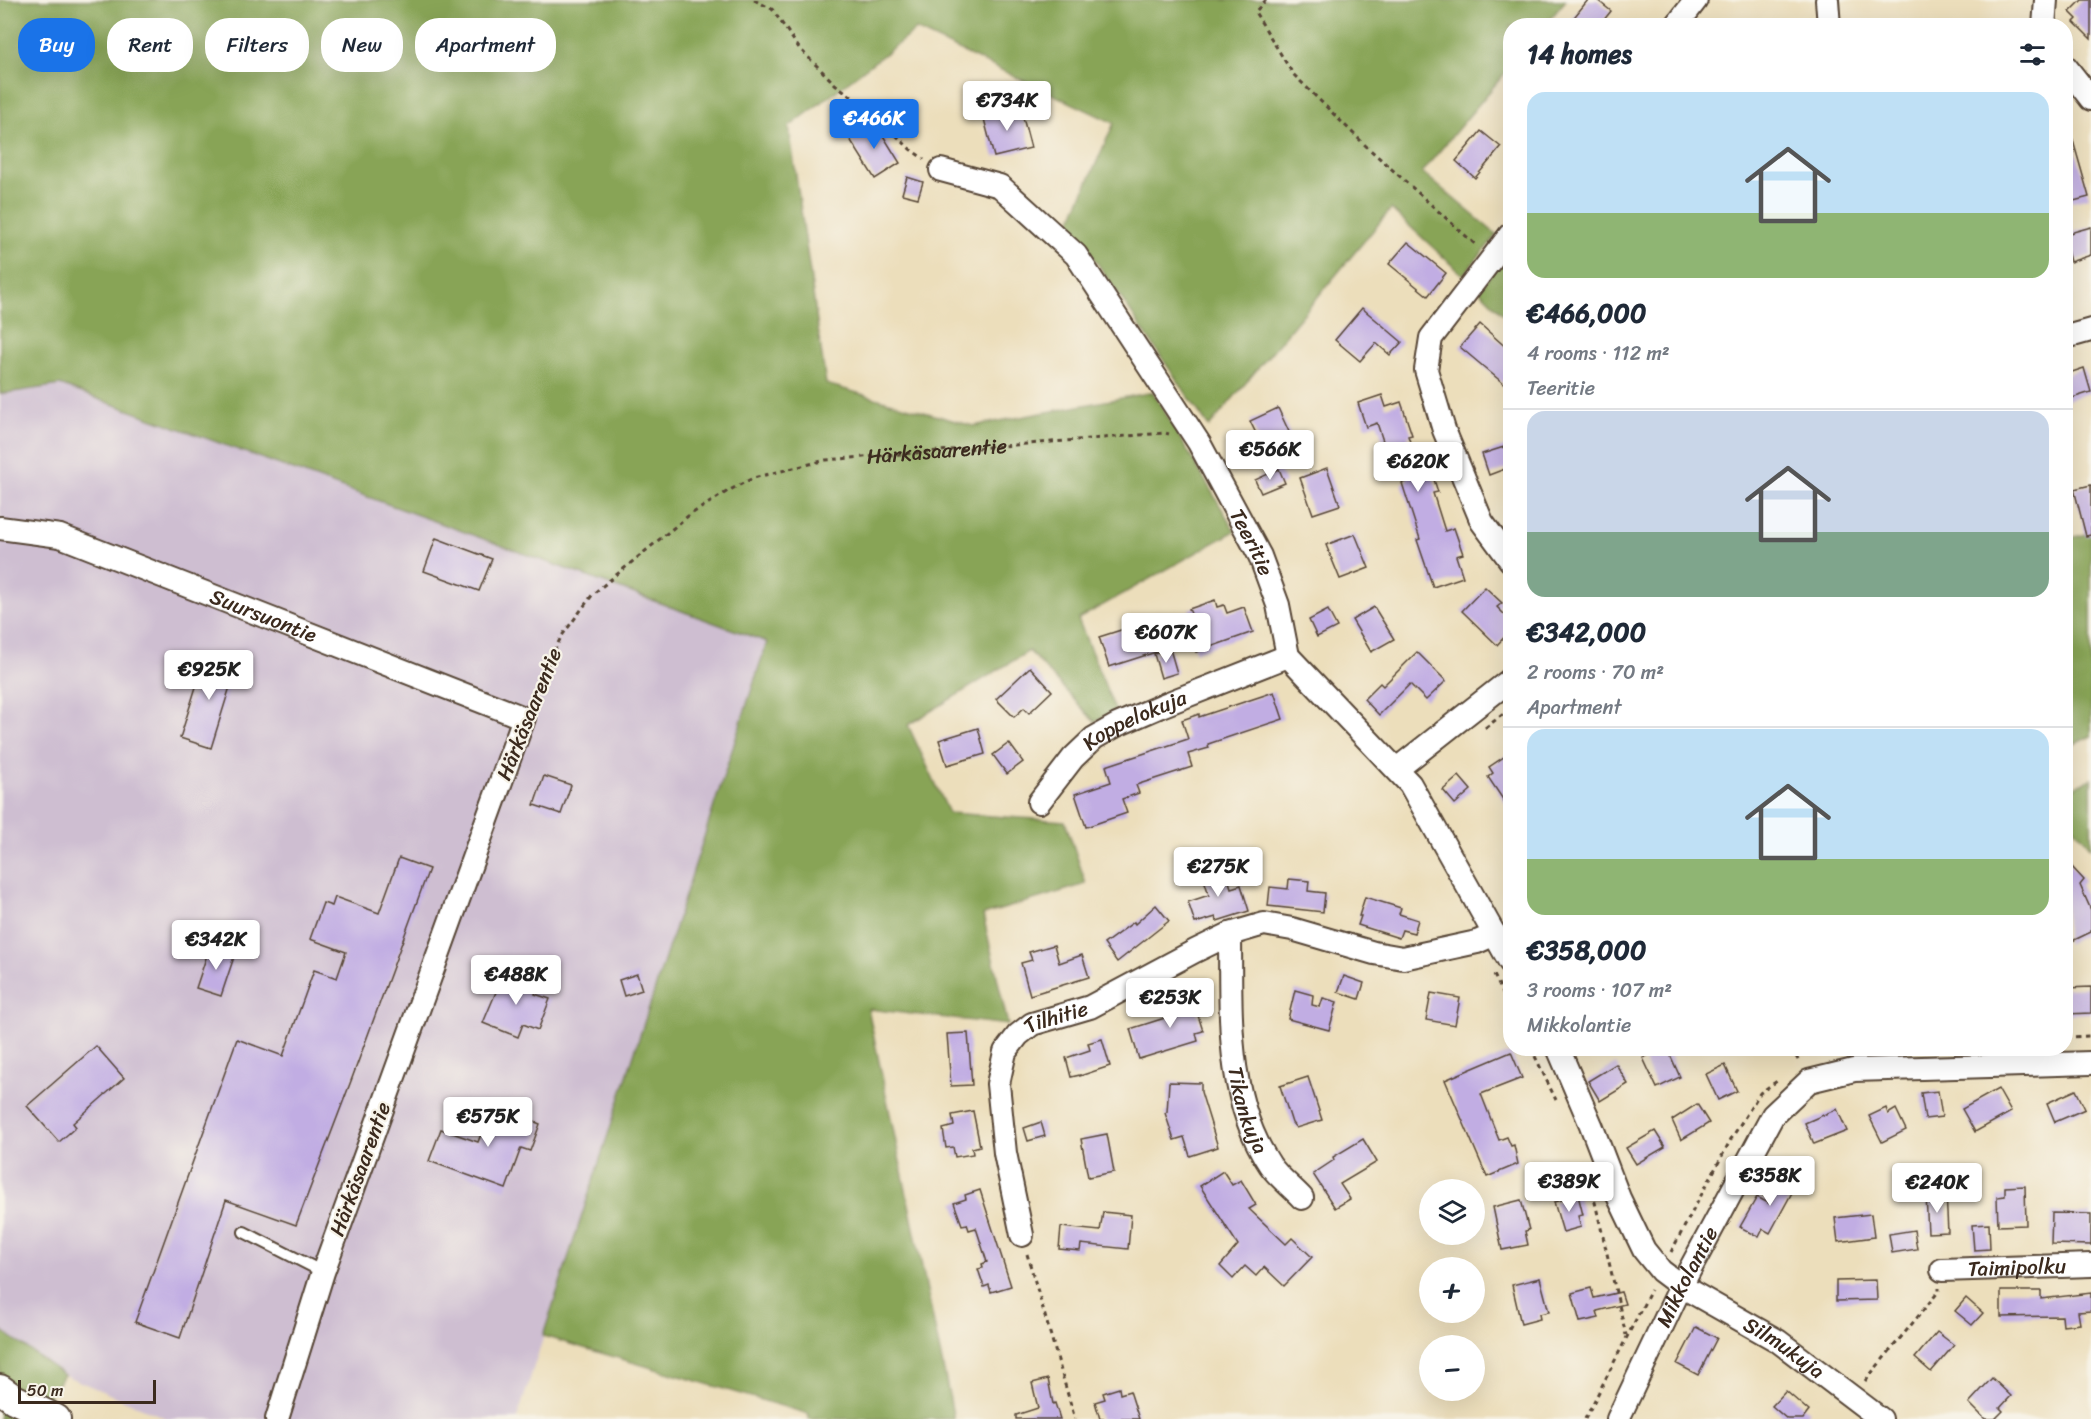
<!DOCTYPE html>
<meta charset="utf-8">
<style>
:root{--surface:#fff;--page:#f6f6f7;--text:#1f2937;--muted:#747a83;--line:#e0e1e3;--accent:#1a73e8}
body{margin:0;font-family:Sriracha,sans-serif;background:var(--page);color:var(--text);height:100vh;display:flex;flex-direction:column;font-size:22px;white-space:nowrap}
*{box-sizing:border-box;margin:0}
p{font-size:20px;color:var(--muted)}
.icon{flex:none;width:33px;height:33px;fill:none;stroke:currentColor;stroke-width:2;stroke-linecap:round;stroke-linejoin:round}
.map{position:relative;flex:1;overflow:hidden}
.side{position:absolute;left:1503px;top:18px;width:570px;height:1038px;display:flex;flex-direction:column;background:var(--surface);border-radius:24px;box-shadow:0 6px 24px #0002}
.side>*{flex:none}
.banner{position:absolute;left:18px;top:18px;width:570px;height:54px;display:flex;gap:12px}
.buttons{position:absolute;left:1419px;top:1179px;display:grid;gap:12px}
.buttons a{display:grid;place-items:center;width:66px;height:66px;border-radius:50%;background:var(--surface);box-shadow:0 6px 24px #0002;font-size:30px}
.scale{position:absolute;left:18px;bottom:15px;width:138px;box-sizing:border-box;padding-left:6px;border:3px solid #3b2a1e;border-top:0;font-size:16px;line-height:21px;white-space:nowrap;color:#3b2a1e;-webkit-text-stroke:4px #f7f3e8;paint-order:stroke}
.price{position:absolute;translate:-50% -51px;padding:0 14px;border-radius:6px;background:#fff;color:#222;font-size:20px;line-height:39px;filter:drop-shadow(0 2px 3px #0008)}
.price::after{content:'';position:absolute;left:50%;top:36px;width:18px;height:14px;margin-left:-9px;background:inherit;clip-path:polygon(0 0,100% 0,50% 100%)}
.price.on{background:var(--accent);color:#fff}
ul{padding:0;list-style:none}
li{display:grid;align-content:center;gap:12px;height:318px;padding:0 24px}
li+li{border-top:2px solid var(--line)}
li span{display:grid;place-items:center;height:186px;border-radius:18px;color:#555}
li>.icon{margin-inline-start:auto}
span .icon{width:108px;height:108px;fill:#fffc;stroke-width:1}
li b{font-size:26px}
h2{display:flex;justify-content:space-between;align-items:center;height:72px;padding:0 24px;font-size:26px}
.tag{padding:0 21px;border-radius:24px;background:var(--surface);box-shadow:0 6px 24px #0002;font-size:21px;line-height:54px}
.tag.on{background:var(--accent);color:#fff}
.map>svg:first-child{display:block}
.industrial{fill:#cebed1}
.forest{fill:#88a457;stroke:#62673a;stroke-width:1.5}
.building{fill:#c1ade3}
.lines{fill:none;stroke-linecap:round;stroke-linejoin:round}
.service-casing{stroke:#564536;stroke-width:14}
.minor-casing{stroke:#564536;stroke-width:26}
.tertiary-casing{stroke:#564536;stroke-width:32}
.path{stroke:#564536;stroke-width:3;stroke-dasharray:4.5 4.5;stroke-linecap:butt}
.service{stroke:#fff;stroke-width:10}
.minor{stroke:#fff;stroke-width:22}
.tertiary{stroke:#fff;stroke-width:28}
.labels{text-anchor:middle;stroke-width:4.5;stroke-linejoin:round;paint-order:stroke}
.street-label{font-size:21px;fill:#3b2a1e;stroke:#f7f3e8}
</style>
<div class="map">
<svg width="2091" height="1419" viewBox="0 0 2091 1419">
<rect width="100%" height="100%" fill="#f7f3e8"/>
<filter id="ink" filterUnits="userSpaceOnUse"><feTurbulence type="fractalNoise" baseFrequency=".0167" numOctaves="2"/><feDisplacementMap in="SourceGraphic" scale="12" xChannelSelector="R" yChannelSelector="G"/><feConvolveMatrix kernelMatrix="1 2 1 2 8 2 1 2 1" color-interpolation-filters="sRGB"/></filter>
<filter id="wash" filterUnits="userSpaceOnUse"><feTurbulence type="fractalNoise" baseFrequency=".008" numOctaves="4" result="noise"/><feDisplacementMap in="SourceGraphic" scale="24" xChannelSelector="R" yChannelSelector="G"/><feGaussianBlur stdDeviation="1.35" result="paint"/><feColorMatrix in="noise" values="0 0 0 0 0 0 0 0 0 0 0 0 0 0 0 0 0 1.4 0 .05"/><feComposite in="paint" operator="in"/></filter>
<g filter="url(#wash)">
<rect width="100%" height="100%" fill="#ecdebb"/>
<polygon class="industrial" points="60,385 768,642 517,1419 168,1419 64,1375 0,1329 0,394"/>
<g class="forest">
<polygon points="0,0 1566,0 1545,25 1510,26 1510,67 1422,172 1497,235 1463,275 1391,209 1209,427 1087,248 1067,229 1114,123 916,30 789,127 826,384 973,426 1153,392 1235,531 1078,619 1115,710 1095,722 1029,651 908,725 949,813 1065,821 1086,884 983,915 1008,1025 868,1009 954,1419 809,1419 809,1414 543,1336 767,642 60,385 0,394"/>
<polygon points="1510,251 1510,321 1479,290"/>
<polygon points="2091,533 2091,736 2066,748 2066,539"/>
<polygon points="2091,779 2091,848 2066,817 2066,791"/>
<polygon points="0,1329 64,1375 31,1419 0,1419"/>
</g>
<g id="blocks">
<g class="building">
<polygon points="1588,0 1597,0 1611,11 1599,26 1567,26"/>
<polygon points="2082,0 2091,0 2091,39 2074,22 2077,19 2070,12"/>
<polygon points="1020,106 1031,148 994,157 983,115"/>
<polygon points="874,121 900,163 875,179 848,136"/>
<polygon points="2066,130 2070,130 2089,197 2066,203"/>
<polygon points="1481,131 1501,147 1475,178 1456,161"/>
<polygon points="907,177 923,182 918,198 902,194"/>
<polygon points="2091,227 2091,255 2070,262 2066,246 2066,234"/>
<polygon points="1408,242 1446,273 1428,296 1389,264"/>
<polygon points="1362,308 1402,342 1390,355 1376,343 1360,361 1335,340"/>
<polygon points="1480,324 1510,351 1510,389 1460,347"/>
<polygon points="2084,368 2091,392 2066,400 2066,374"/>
<polygon points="1382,395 1386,407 1401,402 1412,435 1408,436 1418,464 1428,461 1438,492 1433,493 1445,531 1454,528 1463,554 1456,556 1463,577 1433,587 1417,540 1420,539 1402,483 1408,481 1396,446 1393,447 1391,442 1384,444 1377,423 1366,427 1358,403"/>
<polygon points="1278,408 1296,447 1269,460 1250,421"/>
<polygon points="1507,446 1510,457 1510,467 1489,475 1482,454"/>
<polygon points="1327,468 1340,505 1313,514 1300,478"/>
<polygon points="1279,469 1285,483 1261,493 1255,480"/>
<polygon points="2091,485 2091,535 2086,536 2074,489"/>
<polygon points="1355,534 1369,568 1340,579 1326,545"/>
<polygon points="436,538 492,559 479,591 424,571"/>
<polygon points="1485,587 1502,603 1497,607 1510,620 1510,631 1497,645 1462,611"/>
<polygon points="1215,600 1217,607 1224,605 1227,613 1244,607 1253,632 1196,652 1184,619 1192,616 1189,609"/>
<polygon points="1374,607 1394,639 1371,652 1352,620"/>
<polygon points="1328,610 1337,627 1317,637 1309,620"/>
<polygon points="1146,622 1156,652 1109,667 1099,637"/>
<polygon points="1170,649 1177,673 1161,678 1154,654"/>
<polygon points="1417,652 1446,681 1426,700 1410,684 1379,715 1364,699 1380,683 1383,686"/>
<polygon points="206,655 237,664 211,748 180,738"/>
<polygon points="1030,667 1052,691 1029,713 1024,708 1014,717 996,699"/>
<polygon points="1274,692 1283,719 1208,744 1209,748 1188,754 1192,767 1136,785 1139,793 1122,799 1127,813 1086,827 1075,794 1111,782 1106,766 1188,739 1182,720 1199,714 1199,717"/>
<polygon points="978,728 985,754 947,765 939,740"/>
<polygon points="1009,743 1023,762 1007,774 993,755"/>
<polygon points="1510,753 1510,810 1488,777 1493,773 1489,767"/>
<polygon points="544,776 571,785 561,814 534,805"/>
<polygon points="1459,776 1471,790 1455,804 1443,790"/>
<polygon points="2066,854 2072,867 2084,880 2080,885 2091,910 2091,932 2066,944"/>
<polygon points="399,858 429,869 351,1081 296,1225 226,1200 180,1338 135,1322 237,1039 283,1056 314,970 337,978 346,952 310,939 323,903 332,906 335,897 379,913"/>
<polygon points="1219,865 1220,869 1225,868 1231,888 1241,885 1249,911 1217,921 1216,917 1195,923 1188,902 1209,895 1201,870"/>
<polygon points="1289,879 1309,881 1308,891 1325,893 1323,912 1268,906 1270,887 1288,889"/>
<polygon points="1365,897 1401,908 1399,914 1418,920 1414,933 1402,930 1399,938 1358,925 1361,916 1359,916"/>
<polygon points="1156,905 1169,921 1117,962 1104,944 1134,922 1135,924"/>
<polygon points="1054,945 1059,963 1082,955 1089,977 1030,995 1021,963 1032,960 1029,952"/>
<polygon points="210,946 235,954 221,996 196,988"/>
<polygon points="504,973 538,987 535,994 550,999 538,1030 523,1024 518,1037 483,1023"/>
<polygon points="637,974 642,990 624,996 619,980"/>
<polygon points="1344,976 1364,983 1359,999 1338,992"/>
<polygon points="2091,987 2091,1013 2066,1014 2066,988"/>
<polygon points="1295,990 1313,995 1312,1005 1320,1007 1323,998 1337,1002 1329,1030 1288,1019"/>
<polygon points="1197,992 1202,1007 1196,1009 1203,1031 1196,1033 1198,1041 1139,1059 1130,1029 1171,1016 1169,1011 1182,1007 1180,998"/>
<polygon points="1431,993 1460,998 1455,1025 1426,1020"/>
<polygon points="968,1033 972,1085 951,1086 947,1034"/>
<polygon points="1102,1039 1110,1066 1080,1076 1080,1075 1071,1077 1066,1058 1090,1050 1088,1043"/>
<polygon points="96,1046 124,1078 73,1123 76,1127 59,1142 27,1106"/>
<polygon points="1662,1048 1667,1048 1680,1077 1657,1088 1643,1058"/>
<polygon points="1511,1052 1522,1078 1481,1094 1499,1140 1507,1137 1511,1146 1514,1145 1518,1164 1487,1177 1445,1080"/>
<polygon points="1616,1064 1628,1084 1600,1101 1588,1081"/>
<polygon points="1725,1065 1737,1091 1718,1100 1706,1074"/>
<polygon points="1308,1077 1322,1120 1296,1128 1292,1123 1280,1086"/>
<polygon points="1169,1082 1201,1083 1201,1092 1218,1147 1190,1156 1184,1137 1174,1140 1165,1113 1167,1112"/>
<polygon points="1998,1089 2011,1112 1975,1132 1962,1109"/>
<polygon points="2076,1090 2085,1109 2055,1122 2047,1103"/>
<polygon points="1938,1091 1942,1117 1925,1119 1921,1093"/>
<polygon points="1697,1104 1709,1123 1681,1140 1672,1120"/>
<polygon points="492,1105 540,1124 530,1151 521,1148 506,1189 429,1161 441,1129 478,1142"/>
<polygon points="1886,1108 1888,1114 1896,1109 1906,1130 1882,1142 1869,1116"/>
<polygon points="1837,1109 1847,1131 1814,1144 1805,1123"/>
<polygon points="973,1111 980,1146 972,1148 973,1154 955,1157 953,1147 946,1148 943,1129 954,1126 952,1115"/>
<polygon points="1041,1122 1045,1136 1028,1141 1024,1128"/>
<polygon points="1655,1131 1665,1147 1636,1164 1626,1148"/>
<polygon points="1107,1134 1114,1172 1088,1177 1081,1139"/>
<polygon points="1363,1139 1377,1162 1340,1184 1350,1199 1335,1208 1313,1174 1334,1160 1333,1157"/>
<polygon points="1789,1169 1801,1176 1770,1233 1763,1229 1759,1237 1740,1227 1757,1197 1770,1204"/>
<polygon points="1223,1171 1232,1185 1241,1180 1256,1205 1249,1209 1286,1244 1292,1238 1312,1257 1284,1286 1264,1267 1256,1276 1245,1266 1233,1279 1220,1266 1238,1245 1200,1186"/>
<polygon points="2025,1186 2026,1225 1998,1226 1997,1197 2005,1196 2005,1187"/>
<polygon points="980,1190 1011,1286 991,1292 989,1285 984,1287 978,1269 983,1268 982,1264 987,1262 976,1228 969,1230 967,1224 962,1225 954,1203 966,1199 965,1195"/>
<polygon points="1946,1193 1948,1232 1928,1233 1926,1195 1938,1195"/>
<polygon points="1578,1195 1583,1215 1578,1216 1581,1227 1563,1232 1554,1202"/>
<polygon points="1521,1200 1529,1230 1525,1231 1528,1245 1502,1250 1493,1207"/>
<polygon points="1103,1212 1131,1215 1128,1249 1081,1244 1080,1251 1059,1249 1061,1227 1100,1231"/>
<polygon points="2052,1213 2091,1214 2091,1245 2051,1244"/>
<polygon points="1871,1214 1874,1237 1838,1242 1835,1218"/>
<polygon points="1989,1224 1990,1249 1974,1250 1972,1225"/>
<polygon points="1914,1230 1917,1249 1892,1253 1889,1234"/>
<polygon points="1540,1278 1549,1312 1539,1314 1540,1319 1521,1324 1512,1285"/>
<polygon points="1876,1280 1877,1300 1836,1301 1836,1281"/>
<polygon points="1591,1288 1594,1298 1621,1292 1625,1304 1597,1311 1599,1318 1580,1322 1572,1293"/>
<polygon points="2001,1291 2041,1291 2041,1299 2091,1293 2091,1311 2078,1312 2080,1324 2063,1326 2062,1316 2001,1317"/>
<polygon points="1966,1298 1983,1313 1972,1325 1955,1311"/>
<polygon points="1696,1327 1717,1338 1698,1375 1677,1364"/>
<polygon points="1937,1332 1954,1345 1931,1372 1915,1358"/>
<polygon points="1992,1378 2011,1396 2000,1408 2003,1411 1995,1419 1985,1419 1969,1403"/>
<polygon points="1048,1379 1053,1404 1055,1403 1060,1419 1016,1419 1016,1415 1038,1408 1032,1383"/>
<polygon points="1119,1388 1120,1394 1130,1391 1139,1419 1100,1419 1095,1402 1105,1399 1103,1393"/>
<polygon points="1786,1391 1809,1411 1803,1419 1787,1419 1772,1406"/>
</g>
</g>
</g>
<g filter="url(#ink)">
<use href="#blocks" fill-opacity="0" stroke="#564536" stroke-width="1.5"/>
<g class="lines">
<g class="service-casing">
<polyline id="service" points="244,1232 323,1272"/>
</g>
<g class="minor-casing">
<g id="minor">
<polyline points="1827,0 1829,26"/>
<polyline points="1676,26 1696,0"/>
<polyline points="2044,26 2046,0"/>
<polyline points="2066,67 2091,99"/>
<path id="s2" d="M 941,170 L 1000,186 L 1076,255 L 1199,443 L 1260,556 L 1278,605 L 1288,656 L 1410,784 L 1510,962"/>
<polyline points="1510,235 1431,338 1426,370 1444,430 1482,522 1510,560"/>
<polyline points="2066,337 2091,330"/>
<path id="s3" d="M 0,528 L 60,536 L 524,718 L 323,1272 L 277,1419"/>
<polyline points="1397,769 1510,680"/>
<path id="s4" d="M 1039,802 L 1073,758 L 1094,738 L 1117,725 L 1161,706 L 1288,656"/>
<path id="s5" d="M 1230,934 C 1231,1011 1225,1098 1270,1165 C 1278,1177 1292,1187 1302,1198"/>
<path id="s6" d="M 1558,1048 L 1591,1125 L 1619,1198 L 1644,1250 L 1661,1271 L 1681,1286 L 1778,1341 L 1881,1419"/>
<path id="s7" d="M 1022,1235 L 1005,1153 L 998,1084 L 1005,1052 L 1018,1035 L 1032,1024 L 1090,1007 L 1195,951 L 1230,934 L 1264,924 L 1292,929 L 1374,953 L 1403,958 L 1477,942 L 1495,934"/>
<path id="s8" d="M 1942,1270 L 2091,1265"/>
<path id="s9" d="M 1618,1419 L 1681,1286 L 1773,1115 L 1809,1081 L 1854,1070 L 2091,1063"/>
</g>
</g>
<g class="tertiary-casing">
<polyline id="tertiary" points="0,1389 14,1399 56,1419"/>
</g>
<g class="path">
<polyline points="754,0 772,9 799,48 835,84 877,116 910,149 924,159"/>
<polyline points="1266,0 1255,12 1293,74 1365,145 1477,246"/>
<path id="s1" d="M 531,700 L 561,637 L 593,594 L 688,516 L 728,491 L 753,478 L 826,460 L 1165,433 L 1169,434"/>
<polyline points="1485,728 1510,709"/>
<polyline points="1494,975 1510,1008"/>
<polyline points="2066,1037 2091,1036"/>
<polyline points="1531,1048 1556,1100"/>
<polyline points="1792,1048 1800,1064"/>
<polyline points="1583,1167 1594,1198 1626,1335"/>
<polyline points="1671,1252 1731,1139 1760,1093 1777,1081"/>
<polyline points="1027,1254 1075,1419"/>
<polyline points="1865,1381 1939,1291 1939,1288"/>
<polyline points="1585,1419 1651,1290"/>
</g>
<use href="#service" class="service"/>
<use href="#minor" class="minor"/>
<use href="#tertiary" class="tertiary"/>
</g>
</g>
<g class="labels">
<g class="street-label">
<text dy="7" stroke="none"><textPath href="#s1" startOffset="508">Härkäsaarentie</textPath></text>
<text dy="7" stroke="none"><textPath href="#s2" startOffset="501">Teeritie</textPath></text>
<text dy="7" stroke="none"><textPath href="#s3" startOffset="279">Suursuontie</textPath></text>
<text transform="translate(529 714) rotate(-68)" y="7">Härkäsaarentie</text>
<text dy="7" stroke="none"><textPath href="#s4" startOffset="129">Koppelokuja</textPath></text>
<text dy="7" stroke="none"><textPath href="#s7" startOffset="250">Tilhitie</textPath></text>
<text dy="7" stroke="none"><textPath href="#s5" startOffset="178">Tikankuja</textPath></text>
<text transform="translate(360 1169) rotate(-70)" y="7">Härkäsaarentie</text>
<text dy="7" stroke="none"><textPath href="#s8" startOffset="75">Taimipolku</textPath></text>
<text dy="7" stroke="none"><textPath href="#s9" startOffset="158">Mikkolantie</textPath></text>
<text dy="7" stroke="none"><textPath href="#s6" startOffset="392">Silmukuja</textPath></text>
</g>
</g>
</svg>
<div class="buttons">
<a><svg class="icon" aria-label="layers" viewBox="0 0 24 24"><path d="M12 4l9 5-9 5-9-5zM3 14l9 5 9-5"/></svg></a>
<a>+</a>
<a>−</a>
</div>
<div class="scale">50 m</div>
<b class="price" style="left:1007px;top:132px">€734K</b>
<b class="price on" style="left:874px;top:150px">€466K</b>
<b class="price" style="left:1270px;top:481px">€566K</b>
<b class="price" style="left:1418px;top:493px">€620K</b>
<b class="price" style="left:1166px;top:664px">€607K</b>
<b class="price" style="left:209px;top:701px">€925K</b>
<b class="price" style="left:1218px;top:898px">€275K</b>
<b class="price" style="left:216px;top:971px">€342K</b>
<b class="price" style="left:516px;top:1006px">€488K</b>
<b class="price" style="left:1170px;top:1029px">€253K</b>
<b class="price" style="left:488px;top:1148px">€575K</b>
<b class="price" style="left:1770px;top:1207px">€358K</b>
<b class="price" style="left:1569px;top:1213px">€389K</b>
<b class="price" style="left:1937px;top:1214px">€240K</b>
<div class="banner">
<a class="tag on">Buy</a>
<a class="tag">Rent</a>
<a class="tag">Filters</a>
<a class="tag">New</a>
<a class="tag">Apartment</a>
</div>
<section class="side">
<h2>14 homes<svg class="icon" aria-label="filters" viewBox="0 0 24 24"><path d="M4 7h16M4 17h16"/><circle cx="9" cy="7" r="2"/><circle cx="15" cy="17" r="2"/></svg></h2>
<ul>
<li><span style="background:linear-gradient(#bfe0f5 65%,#8fb573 0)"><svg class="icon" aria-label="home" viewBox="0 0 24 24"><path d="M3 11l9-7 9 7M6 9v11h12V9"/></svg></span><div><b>€466,000</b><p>4 rooms · 112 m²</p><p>Teeritie</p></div></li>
<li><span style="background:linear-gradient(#c9d6e8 65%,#7fa58c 0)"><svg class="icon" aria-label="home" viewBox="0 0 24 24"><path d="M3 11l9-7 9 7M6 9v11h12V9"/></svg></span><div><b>€342,000</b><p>2 rooms · 70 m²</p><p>Apartment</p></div></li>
<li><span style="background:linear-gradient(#bfe0f5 70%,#8fb573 0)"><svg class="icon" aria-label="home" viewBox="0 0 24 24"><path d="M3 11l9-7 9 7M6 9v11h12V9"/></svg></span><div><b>€358,000</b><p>3 rooms · 107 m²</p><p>Mikkolantie</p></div></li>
</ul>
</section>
</div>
